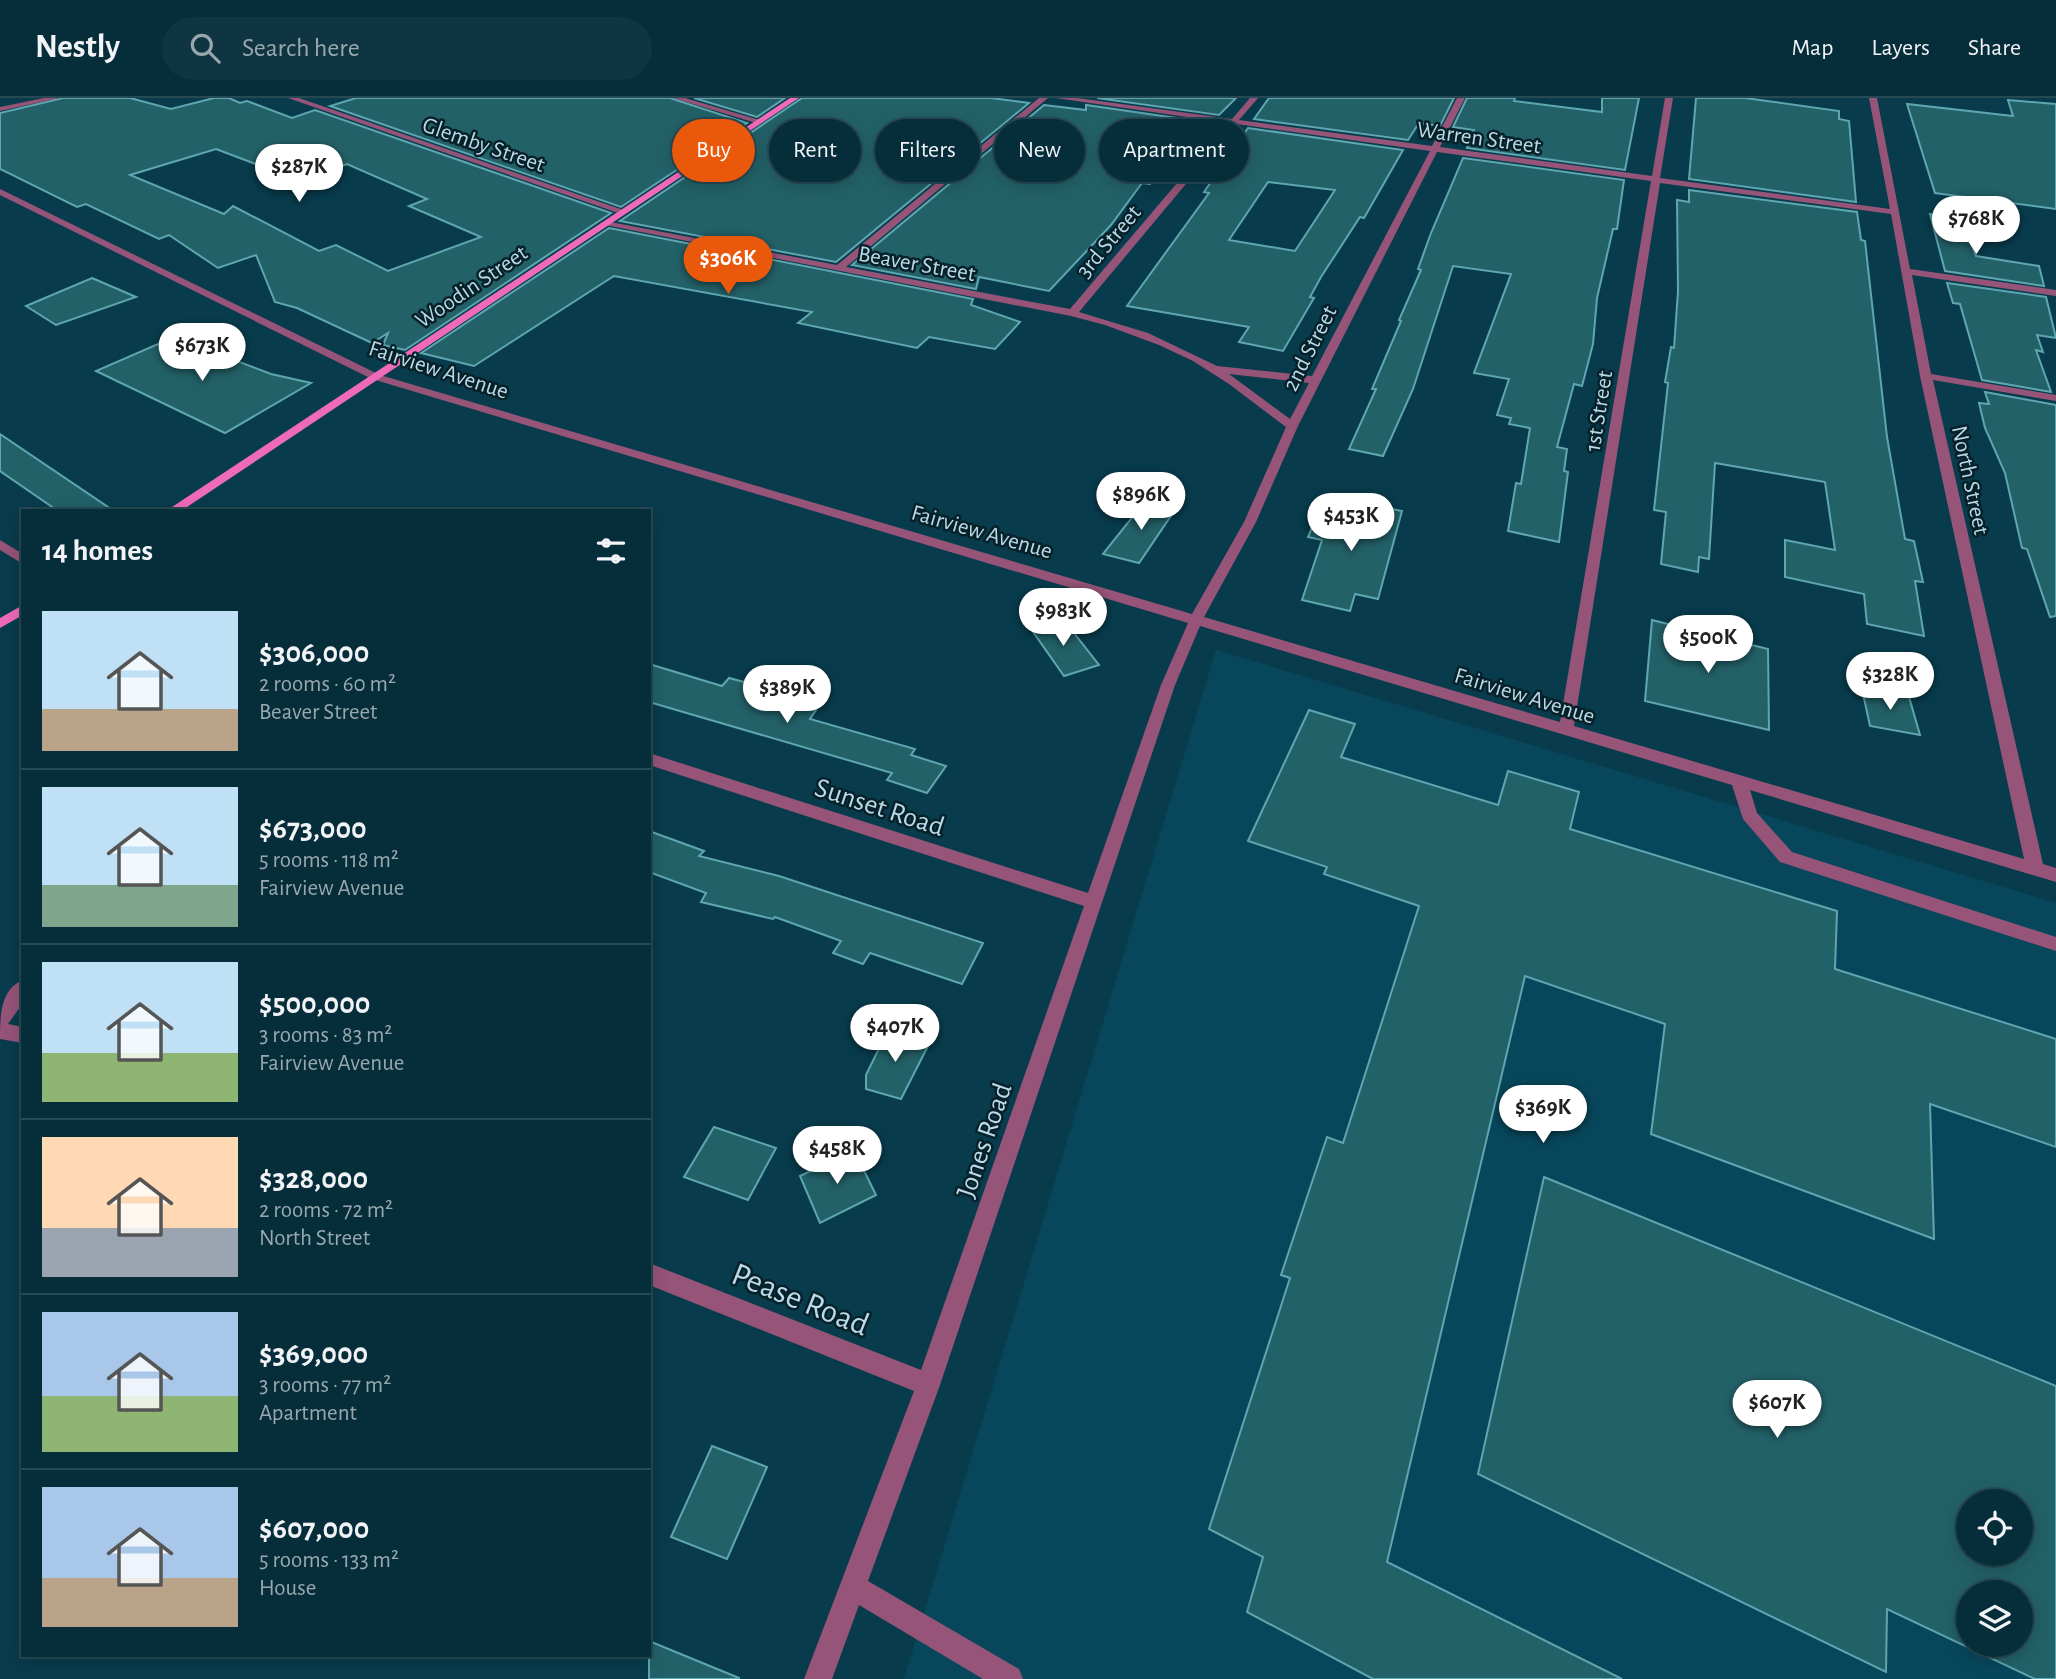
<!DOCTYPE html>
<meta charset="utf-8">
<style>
:root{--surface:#062d3a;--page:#0f3542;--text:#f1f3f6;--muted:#98a8af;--line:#274954;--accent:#ea580c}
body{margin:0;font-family:"Alegreya Sans",sans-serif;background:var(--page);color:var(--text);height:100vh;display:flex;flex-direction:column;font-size:26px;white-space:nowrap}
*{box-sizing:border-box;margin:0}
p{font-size:23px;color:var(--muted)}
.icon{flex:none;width:38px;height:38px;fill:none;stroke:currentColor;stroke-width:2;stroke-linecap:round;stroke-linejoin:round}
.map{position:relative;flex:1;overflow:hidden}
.drawer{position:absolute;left:21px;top:411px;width:630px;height:1148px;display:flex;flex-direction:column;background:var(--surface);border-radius:0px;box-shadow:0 4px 18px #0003,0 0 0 2px var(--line)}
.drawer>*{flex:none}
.guide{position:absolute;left:672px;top:21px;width:665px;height:63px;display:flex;gap:14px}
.fabs{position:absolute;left:1956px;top:1391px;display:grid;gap:14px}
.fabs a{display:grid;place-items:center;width:77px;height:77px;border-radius:50%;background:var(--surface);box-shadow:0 4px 18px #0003,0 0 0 2px var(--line);font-size:35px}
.price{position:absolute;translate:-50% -60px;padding:0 16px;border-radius:24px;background:#fff;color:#222;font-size:23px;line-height:46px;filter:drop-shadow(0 2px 4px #0008)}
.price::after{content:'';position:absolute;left:50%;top:42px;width:21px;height:16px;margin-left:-10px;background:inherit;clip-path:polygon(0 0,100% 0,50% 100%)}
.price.on{background:var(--accent);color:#fff}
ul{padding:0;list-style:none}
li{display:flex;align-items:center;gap:21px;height:175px;padding:0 21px}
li+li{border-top:2px solid var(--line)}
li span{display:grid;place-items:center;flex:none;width:196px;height:140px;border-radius:0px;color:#555}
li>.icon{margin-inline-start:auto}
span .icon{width:84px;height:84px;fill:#fffc;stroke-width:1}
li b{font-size:30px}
h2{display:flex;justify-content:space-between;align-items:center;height:84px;padding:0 21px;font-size:30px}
.pill{padding:0 24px;border-radius:32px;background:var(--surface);box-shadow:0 4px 18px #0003,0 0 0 2px var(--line);font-size:24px;line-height:63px}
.pill.on{background:var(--accent);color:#fff}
header{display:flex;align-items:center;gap:42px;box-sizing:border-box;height:98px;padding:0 35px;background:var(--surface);border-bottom:2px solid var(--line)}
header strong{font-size:33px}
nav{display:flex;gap:38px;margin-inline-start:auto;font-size:24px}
.search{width:490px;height:63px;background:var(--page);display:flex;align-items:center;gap:18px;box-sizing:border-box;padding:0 24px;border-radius:38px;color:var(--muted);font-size:26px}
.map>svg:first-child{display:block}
.built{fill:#08475b;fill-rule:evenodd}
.building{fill:#236168;stroke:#5ea6b0;stroke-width:2;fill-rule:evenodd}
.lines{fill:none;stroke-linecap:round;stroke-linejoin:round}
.minor{fill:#955478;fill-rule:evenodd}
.major{fill:#f06aba;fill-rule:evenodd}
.labels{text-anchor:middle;stroke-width:5;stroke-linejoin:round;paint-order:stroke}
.far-street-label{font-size:23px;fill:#bbd9e7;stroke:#06212a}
.street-label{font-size:28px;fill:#bbd9e7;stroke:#06212a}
.near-street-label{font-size:33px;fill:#bbd9e7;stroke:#06212a}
</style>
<header>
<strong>Nestly</strong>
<div class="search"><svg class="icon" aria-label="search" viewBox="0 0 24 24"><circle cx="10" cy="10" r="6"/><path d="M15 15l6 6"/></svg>Search here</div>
<nav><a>Map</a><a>Layers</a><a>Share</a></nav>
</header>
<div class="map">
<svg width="2056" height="1581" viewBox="0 0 2056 1581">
<rect width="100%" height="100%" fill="#083c4d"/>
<path class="built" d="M 1216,552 L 2056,805 L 2056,1581 L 904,1581 ZM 1969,1404 L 2021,1404 L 2021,1456 L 1969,1456 ZM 1969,1494 L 2021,1494 L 2021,1547 L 1969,1547 Z"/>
<g class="building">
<path d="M 63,0 L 130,0 L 171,11 L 214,0 L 229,0 L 240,5 L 247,3 L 292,20 L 315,12 L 611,115 L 405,252 L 383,247 L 388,235 L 372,245 L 297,210 L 275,204 L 256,157 L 218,170 L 169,137 L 159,141 L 86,106 L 77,109 L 0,71 L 0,15 ZM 216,51 L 277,74 L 282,65 L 315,78 L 347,66 L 427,101 L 409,108 L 481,139 L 388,173 L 336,147 L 319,153 L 233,108 L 224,116 L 130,77 Z"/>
<polygon points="356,0 670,0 747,25 621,109 330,8"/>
<polygon points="694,0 785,0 757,19"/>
<polygon points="802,0 991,0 1029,5 836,164 620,123"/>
<polygon points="1097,0 1236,0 1219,17"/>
<polygon points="1269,0 1454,0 1440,28 1419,25 1408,42 1254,21"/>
<polygon points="1467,0 1515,0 1514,3 1602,14 1602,0 1639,0 1625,72 1467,50 1474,32 1453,29"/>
<polygon points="1696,0 1745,0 1839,13 1839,21 1849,23 1856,104 1689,81"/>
<polygon points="2008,2 2056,6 2056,111 1935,95 1907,6 2013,18"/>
<polygon points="1044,7 1086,12 1086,7 1211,25 1150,86 1142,85 1111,127 1049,193 979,179 976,191 852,167"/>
<path d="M 1248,30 L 1403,52 L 1364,120 L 1360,119 L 1321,179 L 1310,199 L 1314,200 L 1283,253 L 1239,244 L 1249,229 L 1127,208 L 1209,95 L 1204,94 ZM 1268,84 L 1335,92 L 1295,153 L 1229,142 Z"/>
<polygon points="1463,60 1624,82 1617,131 1613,131 1597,200 1593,246 1582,288 1574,286 1557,349 1567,351 1564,373 1568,374 1559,444 1508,433 1516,385 1521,386 1530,330 1509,326 1511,320 1497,317 1509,281 1474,275 1511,176 1453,168 1413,291 1383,358 1349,351 1376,291 1372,291 1401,223 1399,222 1421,172 1418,171 1431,135"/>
<polygon points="1689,92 1857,114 1861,142 1865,143 1887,339 1905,441 1914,443 1923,484 1915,483 1924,538 1867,526 1864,496 1785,479 1785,442 1835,452 1825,384 1715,365 1709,461 1699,459 1698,474 1661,466 1666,414 1654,412 1668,285 1665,284 1671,249 1674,250 1678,193 1677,102 1689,104"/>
<polygon points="1930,116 1961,120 1976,158 2039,168 2044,188 1945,173"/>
<polygon points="609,130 973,201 971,207 1020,224 995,251 929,239 917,250 798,225 812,214 614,178 474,268 421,255"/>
<polygon points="92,180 136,199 56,227 26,208"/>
<polygon points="1947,185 2046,199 2056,240 2037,237 2043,254 2036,252 2051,294 1982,282 1960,206 1953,205"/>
<polygon points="174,239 271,276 311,285 225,335 96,273"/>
<polygon points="1985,294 2056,307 2056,518 2050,519 2027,451 2022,450 2005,375 1985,330 1979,305 1989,306"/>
<polygon points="0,336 114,413 58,413 0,373"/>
<polygon points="1146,402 1177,409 1139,465 1103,456"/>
<polygon points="1345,402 1402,413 1378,501 1355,496 1350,513 1302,502 1322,442 1308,439 1323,404 1343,409"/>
<polygon points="1024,521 1074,535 1099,567 1064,578"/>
<polygon points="1652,522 1768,551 1769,632 1645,603"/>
<polygon points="649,566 722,588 729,580 763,589 757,596 816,612 810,621 915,651 911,657 946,668 927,695 887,682 892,675 649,604"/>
<polygon points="1862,591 1909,599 1920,637 1870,628"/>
<polygon points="1309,612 1355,626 1341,659 1498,707 1508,673 1579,694 1570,731 1837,813 1835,871 2056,941 2056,1049 1930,1006 1934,1141 1651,1036 1665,926 1525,878 1387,1464 1622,1581 1373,1581 1247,1514 1263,1459 1209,1431 1290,1180 1281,1177 1327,1039 1343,1045 1419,808 1324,776 1327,769 1248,743"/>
<polygon points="649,733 704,753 699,758 779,778 983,845 962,886 870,855 863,866 833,855 841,843 775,819 773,821 701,804 706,795 649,774"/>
<polygon points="889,930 930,944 901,1001 866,991 866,977"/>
<polygon points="714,1029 776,1050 748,1102 684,1079"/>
<polygon points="854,1052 876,1097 820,1125 800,1078"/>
<path d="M 1544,1079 L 2056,1288 L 2056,1581 L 2035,1581 L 1887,1511 L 1886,1574 L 1478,1376 ZM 1969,1404 L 2021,1404 L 2021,1456 L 1969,1456 ZM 1969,1494 L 2021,1494 L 2021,1547 L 1969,1547 Z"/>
<polygon points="712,1348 767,1369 727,1461 671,1439"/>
<polygon points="649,1543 739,1580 739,1581 649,1581"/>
</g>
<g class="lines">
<g class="minor">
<polygon points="44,0 60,0 0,13 0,9"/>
<polygon points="288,0 299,0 629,114 621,116"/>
<polygon points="673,0 685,0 763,23 756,25"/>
<path d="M 1039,0 L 1048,0 L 846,169 L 1070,211 L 1228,25 L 1056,0 L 1077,0 L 1232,21 L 1250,0 L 1258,0 L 1239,22 L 1432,48 L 1457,0 L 1465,0 L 1440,49 L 1652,78 L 1665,0 L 1673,0 L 1660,80 L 1890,111 L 1869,0 L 1877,0 L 1910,171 L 2056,192 L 2056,198 L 1912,177 L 1931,276 L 2056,297 L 2056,303 L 1933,282 L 2043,766 L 2056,770 L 2056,784 L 1750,692 L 1757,715 L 1792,754 L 2056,839 L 2056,853 L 1780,764 L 1743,721 L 1732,687 L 1200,528 L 1175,587 L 940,1287 L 868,1483 L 1019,1571 L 1023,1581 L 983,1581 L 859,1507 L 832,1581 L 804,1581 L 914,1293 L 649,1187 L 649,1165 L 921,1272 L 1084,808 L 649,667 L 649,655 L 1088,795 L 1161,587 L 1188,525 L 372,281 L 0,97 L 0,91 L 380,277 L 1192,516 L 1244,424 L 1286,329 L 1229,286 L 1193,263 L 1159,247 L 1105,227 L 1071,218 L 600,126 L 605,123 L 837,167 ZM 1236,26 L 1430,53 L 1312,278 L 1217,268 L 1148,235 L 1079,214 ZM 1437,54 L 1651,83 L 1560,624 L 1204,519 L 1256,424 L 1298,328 ZM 1660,85 L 1891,116 L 1920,278 L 2024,761 L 1574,628 ZM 1229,276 L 1309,285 L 1290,321 Z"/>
<polygon points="0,442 23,456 23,466 0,452"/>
<path d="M 23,882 L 23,905 L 8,926 L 23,929 L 23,945 L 0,941 C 0,920 0,891 23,882 Z"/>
</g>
<g class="major">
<polygon points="790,0 799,0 181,413 166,413"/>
<polygon points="23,507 23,517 0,530 0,520"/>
</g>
</g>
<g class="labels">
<g class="far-street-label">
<text transform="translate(1479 39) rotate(8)" y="8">Warren Street</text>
<text transform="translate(484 46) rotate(19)" y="8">Glemby Street</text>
<text transform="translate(1108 143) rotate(-50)" y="8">3rd Street</text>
<text transform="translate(917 165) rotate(10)" y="8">Beaver Street</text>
<text transform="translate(471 188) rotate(-34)" y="8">Woodin Street</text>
<text transform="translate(1309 250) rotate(-63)" y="8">2nd Street</text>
<text transform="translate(439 271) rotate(18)" y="8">Fairview Avenue</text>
<text transform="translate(1598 313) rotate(-81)" y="8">1st Street</text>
<text transform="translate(1971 382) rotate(78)" y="8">North Street</text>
<text transform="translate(982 433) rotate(16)" y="8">Fairview Avenue</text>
<text transform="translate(1525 597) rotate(17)" y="8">Fairview Avenue</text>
</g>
<g class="street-label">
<text transform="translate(880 708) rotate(18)" y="10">Sunset Road</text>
<text transform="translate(983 1042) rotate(-71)" y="10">Jones Road</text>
</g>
<g class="near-street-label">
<text transform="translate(801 1200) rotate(22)" y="12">Pease Road</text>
</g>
</g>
</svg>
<div class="fabs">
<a><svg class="icon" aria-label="locate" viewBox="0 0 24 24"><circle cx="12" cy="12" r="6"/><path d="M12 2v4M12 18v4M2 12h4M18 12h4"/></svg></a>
<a><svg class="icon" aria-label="layers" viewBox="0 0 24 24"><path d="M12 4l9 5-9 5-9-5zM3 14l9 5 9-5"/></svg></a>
</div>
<b class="price" style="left:299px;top:106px">$287K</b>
<b class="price" style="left:1976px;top:158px">$768K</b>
<b class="price on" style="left:728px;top:198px">$306K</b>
<b class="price" style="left:202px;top:285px">$673K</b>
<b class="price" style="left:1141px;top:434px">$896K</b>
<b class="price" style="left:1351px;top:455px">$453K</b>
<b class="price" style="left:1063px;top:550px">$983K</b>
<b class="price" style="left:1708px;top:577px">$500K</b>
<b class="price" style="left:1890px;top:614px">$328K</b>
<b class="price" style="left:787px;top:627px">$389K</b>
<b class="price" style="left:895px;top:966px">$407K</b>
<b class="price" style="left:1543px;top:1047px">$369K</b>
<b class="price" style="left:837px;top:1088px">$458K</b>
<b class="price" style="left:1777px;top:1342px">$607K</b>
<div class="guide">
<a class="pill on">Buy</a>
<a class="pill">Rent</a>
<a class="pill">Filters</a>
<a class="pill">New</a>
<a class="pill">Apartment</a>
</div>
<section class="drawer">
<h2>14 homes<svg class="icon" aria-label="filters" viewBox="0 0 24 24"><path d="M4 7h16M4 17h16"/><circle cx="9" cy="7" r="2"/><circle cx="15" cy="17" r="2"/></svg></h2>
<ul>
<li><span style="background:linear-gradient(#bfe0f5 70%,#b9a48a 0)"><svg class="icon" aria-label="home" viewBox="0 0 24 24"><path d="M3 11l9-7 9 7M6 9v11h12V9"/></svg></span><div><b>$306,000</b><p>2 rooms · 60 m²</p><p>Beaver Street</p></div></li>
<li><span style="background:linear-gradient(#bfe0f5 70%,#7fa58c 0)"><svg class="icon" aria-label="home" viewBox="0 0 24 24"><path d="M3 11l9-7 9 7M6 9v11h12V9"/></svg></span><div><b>$673,000</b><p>5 rooms · 118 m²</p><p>Fairview Avenue</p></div></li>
<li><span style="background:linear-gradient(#bfe0f5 65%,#8fb573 0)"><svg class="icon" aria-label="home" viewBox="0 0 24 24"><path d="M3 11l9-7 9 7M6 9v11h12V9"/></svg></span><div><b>$500,000</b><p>3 rooms · 83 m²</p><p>Fairview Avenue</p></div></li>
<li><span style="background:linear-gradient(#ffd9b3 65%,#9aa5b1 0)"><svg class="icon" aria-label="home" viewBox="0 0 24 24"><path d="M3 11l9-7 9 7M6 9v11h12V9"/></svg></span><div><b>$328,000</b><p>2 rooms · 72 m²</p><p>North Street</p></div></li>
<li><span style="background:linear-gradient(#a9c7e8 60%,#8fb573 0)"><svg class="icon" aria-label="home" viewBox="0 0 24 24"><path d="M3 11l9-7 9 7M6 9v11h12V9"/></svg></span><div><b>$369,000</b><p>3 rooms · 77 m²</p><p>Apartment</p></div></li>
<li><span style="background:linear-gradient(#a9c7e8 65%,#b9a48a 0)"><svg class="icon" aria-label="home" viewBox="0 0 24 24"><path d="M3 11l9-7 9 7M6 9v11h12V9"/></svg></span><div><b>$607,000</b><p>5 rooms · 133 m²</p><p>House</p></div></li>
</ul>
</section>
</div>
